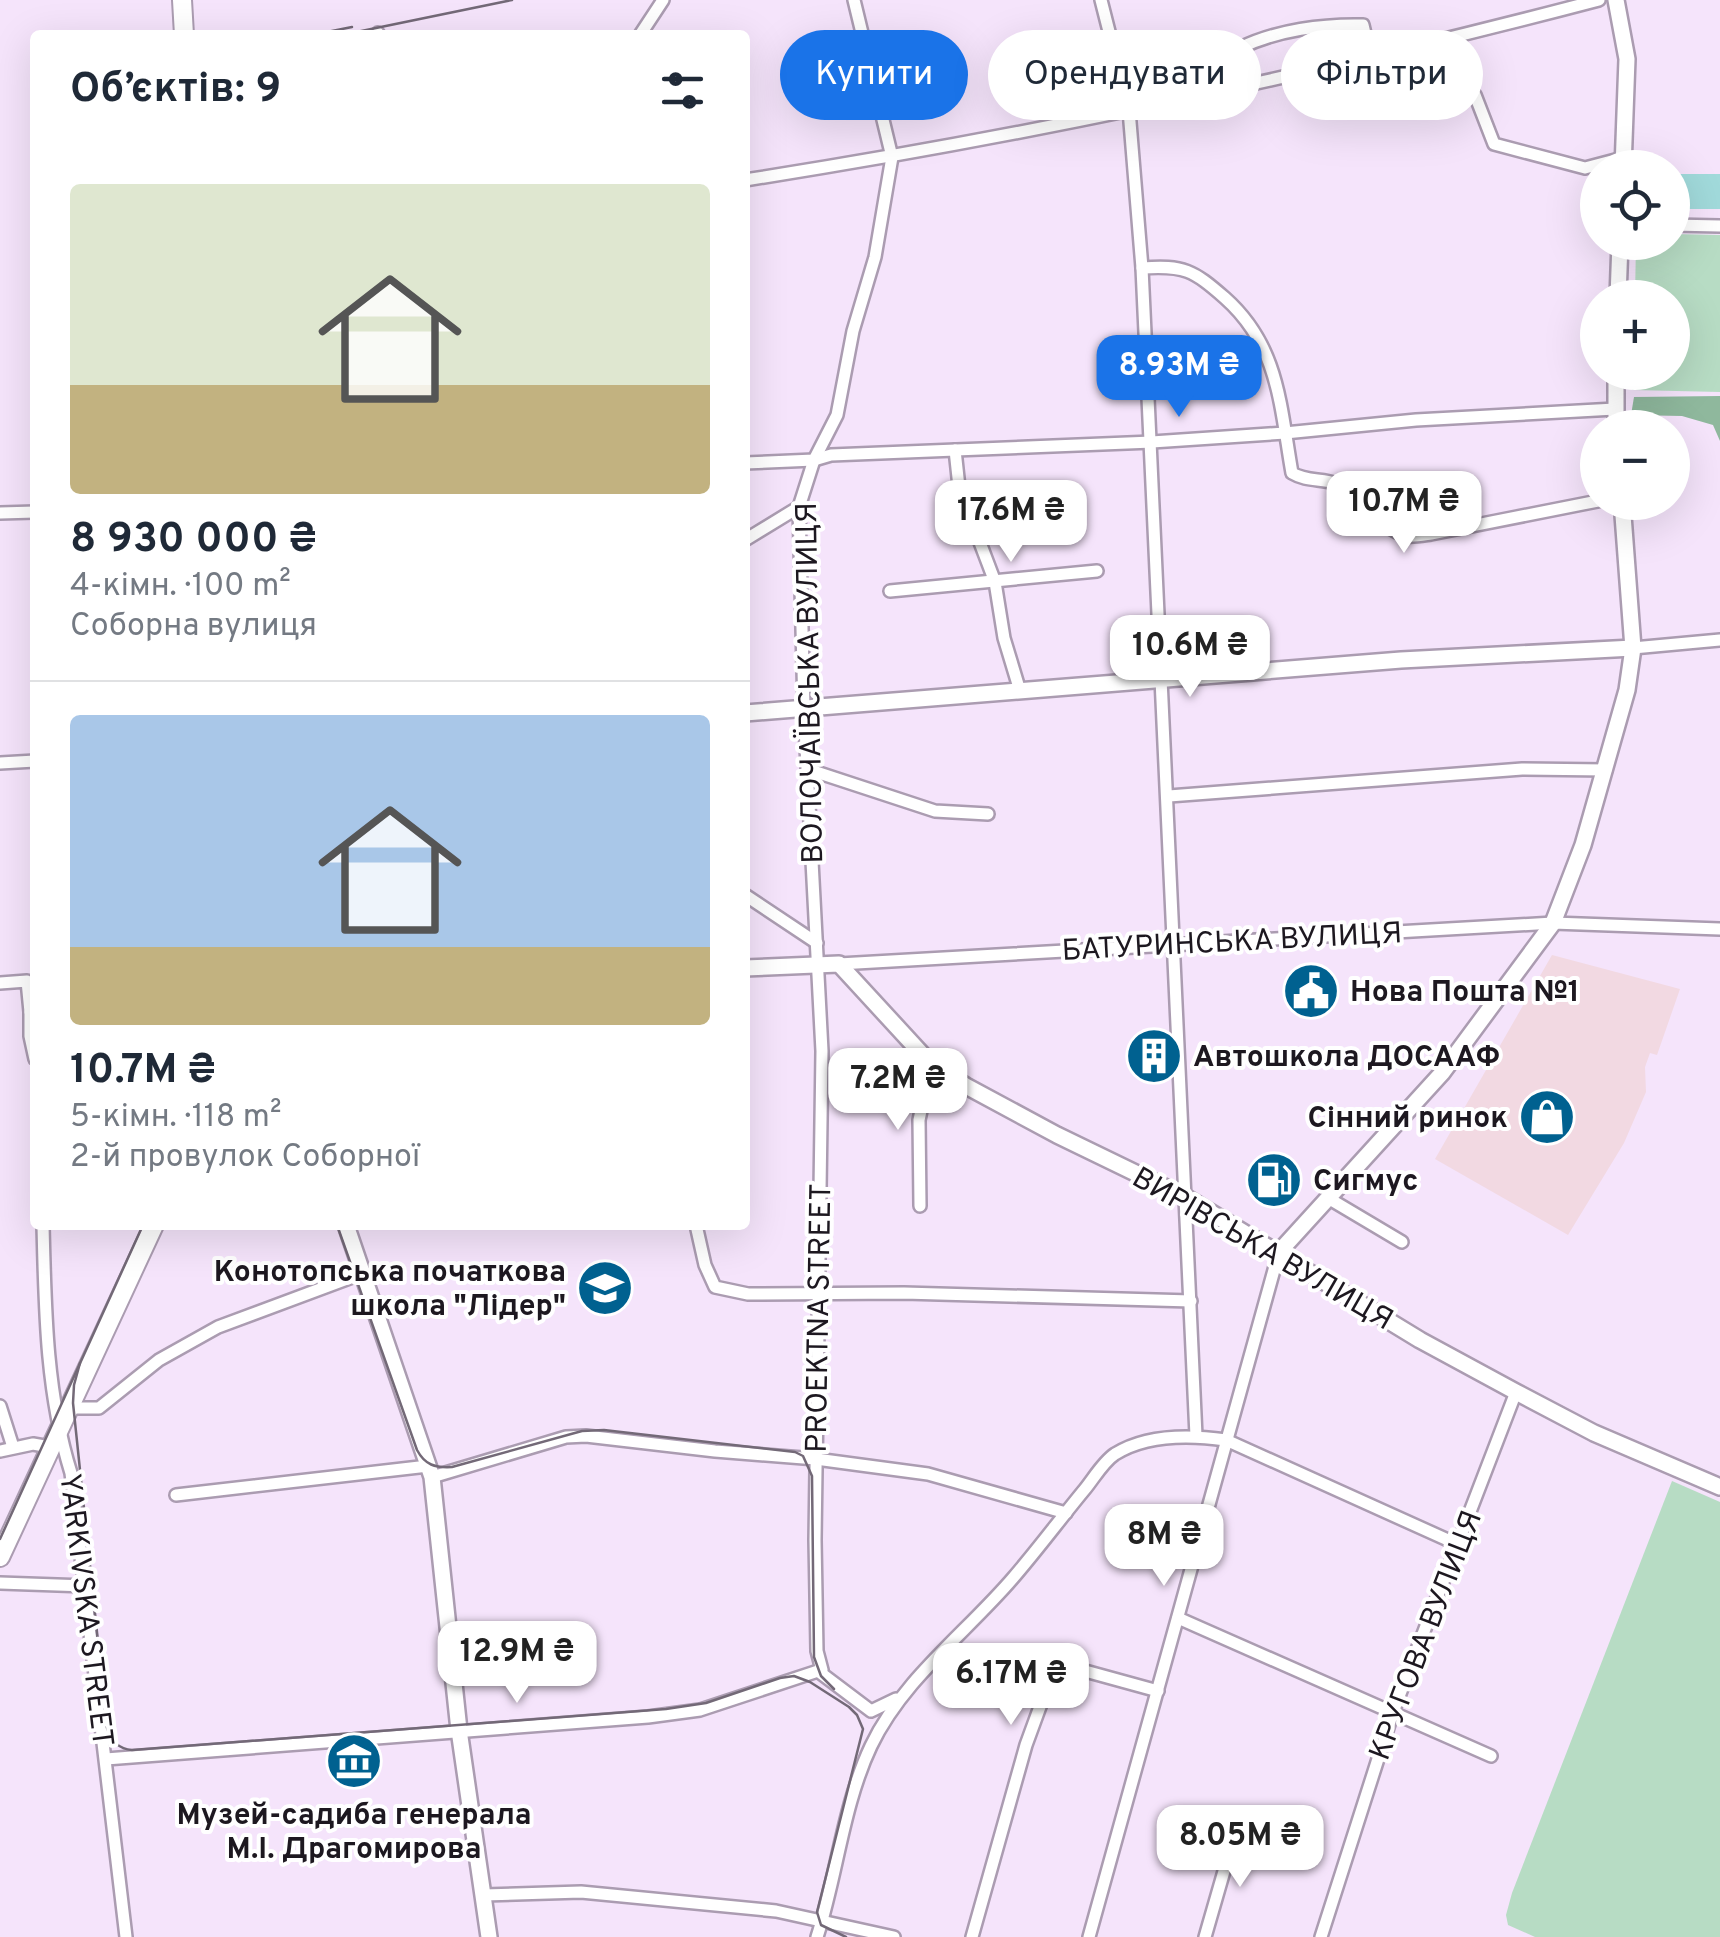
<!DOCTYPE html>
<html lang="uk">
<meta charset="utf-8">
<style>
:root{--surface:#fff;--page:#f6f6f7;--text:#1f2937;--muted:#747a83;--line:#e0e1e3;--accent:#1a73e8}
body{margin:0;font-family:Overpass,sans-serif;background:var(--page);color:var(--text);height:100vh;display:flex;flex-direction:column;font-size:38px;white-space:nowrap}
*{box-sizing:border-box;margin:0}
p{font-size:32px;color:var(--muted)}
.icon{flex:none;width:55px;height:55px;fill:none;stroke:currentColor;stroke-width:2;stroke-linecap:round;stroke-linejoin:round}
.map{position:relative;flex:1;overflow:hidden}
.panel{position:absolute;left:30px;top:30px;width:720px;height:1200px;display:flex;flex-direction:column;background:var(--surface);border-radius:10px;box-shadow:0 10px 40px #0002}
.panel>*{flex:none}
.top-card{position:absolute;left:780px;top:30px;width:790px;height:90px;display:flex;gap:20px}
.tools{position:absolute;left:1580px;top:150px;display:grid;gap:20px}
.tools a{display:grid;place-items:center;width:110px;height:110px;border-radius:50%;background:var(--surface);box-shadow:0 10px 40px #0002;font-size:50px}
.price{position:absolute;translate:-50% -85px;padding:0 22px;border-radius:20px;background:#fff;color:#222;font-size:32px;line-height:65px;filter:drop-shadow(0 2px 5px #0008)}
.price::after{content:'';position:absolute;left:50%;top:60px;width:30px;height:22px;margin-left:-15px;background:inherit;clip-path:polygon(0 0,100% 0,50% 100%)}
.price.selected{background:var(--accent);color:#fff}
ul{padding:0;list-style:none}
li{display:grid;align-content:center;gap:20px;height:530px;padding:0 40px}
li+li{border-top:2px solid var(--line)}
li span{display:grid;place-items:center;height:310px;border-radius:10px;color:#555}
li>.icon{margin-inline-start:auto}
span .icon{width:180px;height:180px;fill:#fffc;stroke-width:1}
li b{font-size:42px}
h2{display:flex;justify-content:space-between;align-items:center;height:120px;padding:0 40px;font-size:42px}
.tag{padding:0 35px;border-radius:45px;background:var(--surface);box-shadow:0 10px 40px #0002;font-size:35px;line-height:90px}
.tag.selected{background:var(--accent);color:#fff}
.map>svg:first-child{display:block}
.commercial{fill:#f2d9e2}
.green{fill:#b7dcc4}
.forest{fill:#8fb89d}
.water{fill:#a1dadb}
.lines{fill:none;stroke-linecap:round;stroke-linejoin:round}
.street-casing{stroke:#ab9cb1;stroke-width:16}
.secondary-casing{stroke:#ab9cb1;stroke-width:20}
.primary-casing{stroke:#ab9cb1;stroke-width:22}
.street{stroke:#fff;stroke-width:11}
.secondary{stroke:#fff;stroke-width:15}
.primary{stroke:#fff;stroke-width:18}
.tram{stroke:#736977;stroke-width:2.5}
.labels{text-anchor:middle;stroke-width:8;stroke-linejoin:round;paint-order:stroke}
.street-label{font-size:30px;fill:#1d1820;stroke:#fff}
.poi-label{font-size:30px;font-weight:bold;fill:#1d1820;stroke:#fff;text-anchor:start}
</style>
<div class="map">
<svg width="1720" height="1937" viewBox="0 0 1720 1937">
<rect width="100%" height="100%" fill="#f5e4fb"/>
<polygon class="commercial" points="1552,955 1680,989 1657,1055 1650,1053 1645,1067 1646,1092 1624,1143 1568,1235 1435,1159"/>
<g class="green">
<polygon points="1673,234 1720,235 1720,392 1632,390 1633,373 1672,372 1672,298 1635,297 1636,243 1672,242"/>
<polygon points="1672,1481 1720,1502 1720,1937 1535,1937 1508,1925 1506,1915 1512,1893"/>
</g>
<polygon class="forest" points="1720,396 1720,441 1713,425 1682,416 1631,415 1634,397"/>
<polygon class="water" points="1676,174 1720,174 1720,209 1675,209"/>
<g class="lines">
<g class="street-casing">
<g id="street">
<polyline points="1101,0 1129,110 1142,268 1196,1436"/>
<polyline points="378,33 379,35"/>
<polyline points="640,35 663,0"/>
<polyline points="1384,56 1399,73 1459,87 1475,95 1494,144 1585,168 1623,158"/>
<path d="M 1198,95 L 1201,75 C 1214,66 1227,55 1240,48 C 1277,30 1323,24 1363,25 L 1371,59"/>
<path d="M 745,180 C 1033,135 1317,74 1599,0"/>
<polyline points="1672,225 1720,226"/>
<path d="M 1142,268 C 1184,265 1193,270 1225,298 C 1279,346 1280,405 1292,473 C 1307,482 1322,478 1337,484 C 1364,494 1378,529 1407,536 C 1414,537 1424,535 1431,534 L 1598,501"/>
<polyline points="955,450 959,487 995,582 1004,638 1020,691"/>
<polyline points="745,463 814,460 831,455 1152,442 1285,433 1416,420 1615,409"/>
<polyline points="0,513 35,512"/>
<polyline points="745,540 799,507"/>
<polyline points="890,591 1097,571"/>
<polyline points="1633,648 1720,640"/>
<polyline points="0,763 35,761"/>
<polyline points="807,769 935,811 988,814"/>
<polyline points="1169,796 1522,769 1606,770"/>
<polyline points="745,895 817,943"/>
<polyline points="839,964 1553,923 1720,929"/>
<polyline points="0,983 27,981 30,1012 35,1012"/>
<polyline points="30,1012 30,1036 35,1059"/>
<polyline points="1328,1198 1402,1242"/>
<polyline points="920,1206 919,1120 931,1064"/>
<path d="M 43,1225 C 45,1309 46,1393 71,1473 L 126,1937"/>
<polyline points="696,1225 705,1265 715,1287 748,1294 904,1293 1191,1301"/>
<polyline points="0,1406 13,1447"/>
<polyline points="68,1408 99,1408 159,1360 218,1327 363,1273"/>
<polyline points="0,1451 33,1444 50,1447"/>
<polyline points="432,1477 566,1437 586,1436 715,1451 816,1459 928,1474 1066,1513"/>
<polyline points="176,1495 428,1466"/>
<polyline points="0,1583 86,1586"/>
<polyline points="1178,1618 1491,1756"/>
<polyline points="822,1670 817,1651 815,1540 822,1051 804,709 799,507 814,460 837,415 853,331 875,257 892,157 854,0"/>
<polyline points="106,1759 648,1717 700,1710 818,1671 871,1711 896,1699"/>
<polyline points="484,1895 581,1892 776,1911 894,1937"/>
<path d="M 817,1937 C 837,1875 843,1805 871,1746 C 903,1679 966,1633 1013,1578 C 1038,1549 1061,1518 1085,1489 C 1094,1478 1103,1462 1115,1454 C 1147,1434 1191,1435 1226,1440 L 1459,1545"/>
<polyline points="972,1937 1026,1745 1056,1663 1158,1691"/>
<polyline points="1089,1937 1279,1252"/>
<polyline points="1205,1937 1235,1833"/>
<polyline points="1321,1937 1393,1712 1516,1392"/>
</g>
</g>
<g class="secondary-casing">
<g id="secondary">
<polyline points="1616,0 1627,59 1623,168"/>
<polyline points="1618,298 1620,242"/>
<polyline points="1616,372 1616,428"/>
<polyline points="745,713 1401,660 1633,648"/>
<polyline points="745,968 839,964 931,1064 966,1086 1057,1135 1187,1198 1420,1340 1516,1392 1594,1433 1720,1487"/>
<polyline points="346,1225 432,1477 459,1730 489,1937"/>
<polyline points="1279,1252 1442,1073 1553,923 1583,845 1627,690 1633,648 1622,502"/>
</g>
</g>
<g class="primary-casing">
<g id="primary">
<polyline points="182,0 184,35"/>
<polyline points="0,1557 154,1225"/>
</g>
</g>
<use href="#street" class="street"/>
<use href="#secondary" class="secondary"/>
<use href="#primary" class="primary"/>
<g class="tram">
<polyline points="312,35 352,27"/>
<polyline points="342,35 512,0"/>
<path d="M 337,1225 L 417,1450 C 425,1465 435,1468 452,1467 L 582,1431 L 604,1430 L 795,1452 L 803,1456 L 812,1476 L 814,1657 L 821,1676 L 834,1689"/>
<path d="M 80,1363 L 74,1385 L 73,1403 L 107,1728 C 111,1741 118,1749 132,1750 L 666,1709 L 706,1703 L 780,1678 L 794,1676 L 810,1682 L 849,1707 L 857,1715 L 863,1729 L 817,1912 L 821,1925 L 846,1937"/>
<polyline points="0,1539 143,1225"/>
</g>
</g>
<defs>
<g id="civic-disc" transform="scale(2.875)"><circle r="9.5" fill="#006190" stroke="#fff"/><path d="M-.6-6.5H3V-4.5H.6V-3L4-1V1h2V6H-6V1h2V-1L-.6-3ZM-1.2 2.5V6h2.4V2.5Z" fill="#fff"/></g>
<g id="building-disc" transform="scale(2.875)"><circle r="9.5" fill="#006190" stroke="#fff"/><path d="M-4-6H4V6H1V3H-1V6H-4ZM-2.5-4.3h1.7v1.8h-1.7ZM.8-4.3h1.7v1.8H.8ZM-2.5-1h1.7V.8h-1.7ZM.8-1h1.7V.8H.8Z" fill="#fff"/></g>
<g id="shop-disc" transform="scale(2.875)"><circle r="9.5" fill="#006190" stroke="#fff"/><path d="M-5-2.5h2.3a2.7 3.5 0 0 1 5.4 0H5L5.5 6h-11ZM-1.5-2.5h3a1.5 2.3 0 0 0-3 0Z" fill="#fff"/></g>
<g id="fuel-disc" transform="scale(2.875)"><circle r="9.5" fill="#006190" stroke="#fff"/><path d="M-5.5-6h7V0h2V4h1.3V-2.5L3-4.5l.8-.8L6-3V5H2.5V1h-1V6h-7ZM-4.2-4.7v3.2H.2V-4.7Z" fill="#fff"/></g>
<g id="school-disc" transform="scale(2.875)"><circle r="9.5" fill="#006190" stroke="#fff"/><path d="M0-5L7-2L0 1L-7-2ZM-4 1L0 2.5L4 1V4Q0 6-4 4Z" fill="#fff"/></g>
<g id="museum-disc" transform="scale(2.875)"><circle r="9.5" fill="#006190" stroke="#fff"/><path d="M0-6L6-3V-2H-6V-3ZM-5-1h2V3h-2ZM-1-1h2V3h-2ZM3-1h2V3H3ZM-6 4H6V6H-6Z" fill="#fff"/></g>
</defs>
<g fill-rule="evenodd">
<use href="#civic-disc" x="1311" y="991"/>
<use href="#building-disc" x="1154" y="1056"/>
<use href="#shop-disc" x="1547" y="1117"/>
<use href="#fuel-disc" x="1274" y="1180"/>
<use href="#school-disc" x="605" y="1288"/>
<use href="#museum-disc" x="354" y="1761"/>
</g>
<g class="labels">
<g class="street-label">
<text transform="translate(809 683) rotate(-91)" y="10">ВОЛОЧАЇВСЬКА ВУЛИЦЯ</text>
<text transform="translate(1232 941) rotate(-3)" y="10">БАТУРИНСЬКА ВУЛИЦЯ</text>
<text transform="translate(1263 1248) rotate(30)" y="10">ВИРІВСЬКА ВУЛИЦЯ</text>
<text transform="translate(818 1318) rotate(-89)" y="10">PROEKTNA STREET</text>
<text transform="translate(87 1610) rotate(83)" y="10">YARKIVSKA STREET</text>
<text transform="translate(1425 1635) rotate(-69)" y="10">КРУГОВА ВУЛИЦЯ</text>
</g>
<g class="poi-label">
<text x="1350" y="1001">Нова Пошта №1</text>
<text x="1193" y="1066">Автошкола ДОСААФ</text>
<text x="1508" y="1127" text-anchor="end">Сінний ринок</text>
<text x="1313" y="1190">Сигмус</text>
<text x="566" y="1281" text-anchor="end">Конотопська початкова<tspan x="566" dy="34">школа "Лідер"</tspan></text>
<text x="354" y="1824" text-anchor="middle">Музей-садиба генерала<tspan x="354" dy="34">М.І. Драгомирова</tspan></text>
</g>
</g>
</svg>
<div class="tools">
<a><svg class="icon" aria-label="locate" viewBox="0 0 24 24"><circle cx="12" cy="12" r="6"/><path d="M12 2v4M12 18v4M2 12h4M18 12h4"/></svg></a>
<a>+</a>
<a>−</a>
</div>
<b class="price selected" style="left:1179px;top:420px">8.93M ₴</b>
<b class="price" style="left:1404px;top:556px">10.7M ₴</b>
<b class="price" style="left:1011px;top:565px">17.6M ₴</b>
<b class="price" style="left:1190px;top:700px">10.6M ₴</b>
<b class="price" style="left:898px;top:1133px">7.2M ₴</b>
<b class="price" style="left:1164px;top:1589px">8M ₴</b>
<b class="price" style="left:517px;top:1706px">12.9M ₴</b>
<b class="price" style="left:1011px;top:1728px">6.17M ₴</b>
<b class="price" style="left:1240px;top:1890px">8.05M ₴</b>
<div class="top-card">
<a class="tag selected">Купити</a>
<a class="tag">Орендувати</a>
<a class="tag">Фільтри</a>
</div>
<section class="panel">
<h2>Об’єктів: 9<svg class="icon" aria-label="filters" viewBox="0 0 24 24"><path d="M4 7h16M4 17h16"/><circle cx="9" cy="7" r="2"/><circle cx="15" cy="17" r="2"/></svg></h2>
<ul>
<li><span style="background:linear-gradient(#dfe7d0 65%,#c2b280 0)"><svg class="icon" aria-label="home" viewBox="0 0 24 24"><path d="M3 11l9-7 9 7M6 9v11h12V9"/></svg></span><div><b>8 930 000 ₴</b><p>4-кімн. · 100 m²</p><p>Соборна вулиця</p></div></li>
<li><span style="background:linear-gradient(#a9c7e8 75%,#c2b280 0)"><svg class="icon" aria-label="home" viewBox="0 0 24 24"><path d="M3 11l9-7 9 7M6 9v11h12V9"/></svg></span><div><b>10.7M ₴</b><p>5-кімн. · 118 m²</p><p>2-й провулок Соборної</p></div></li>
</ul>
</section>
</div>
